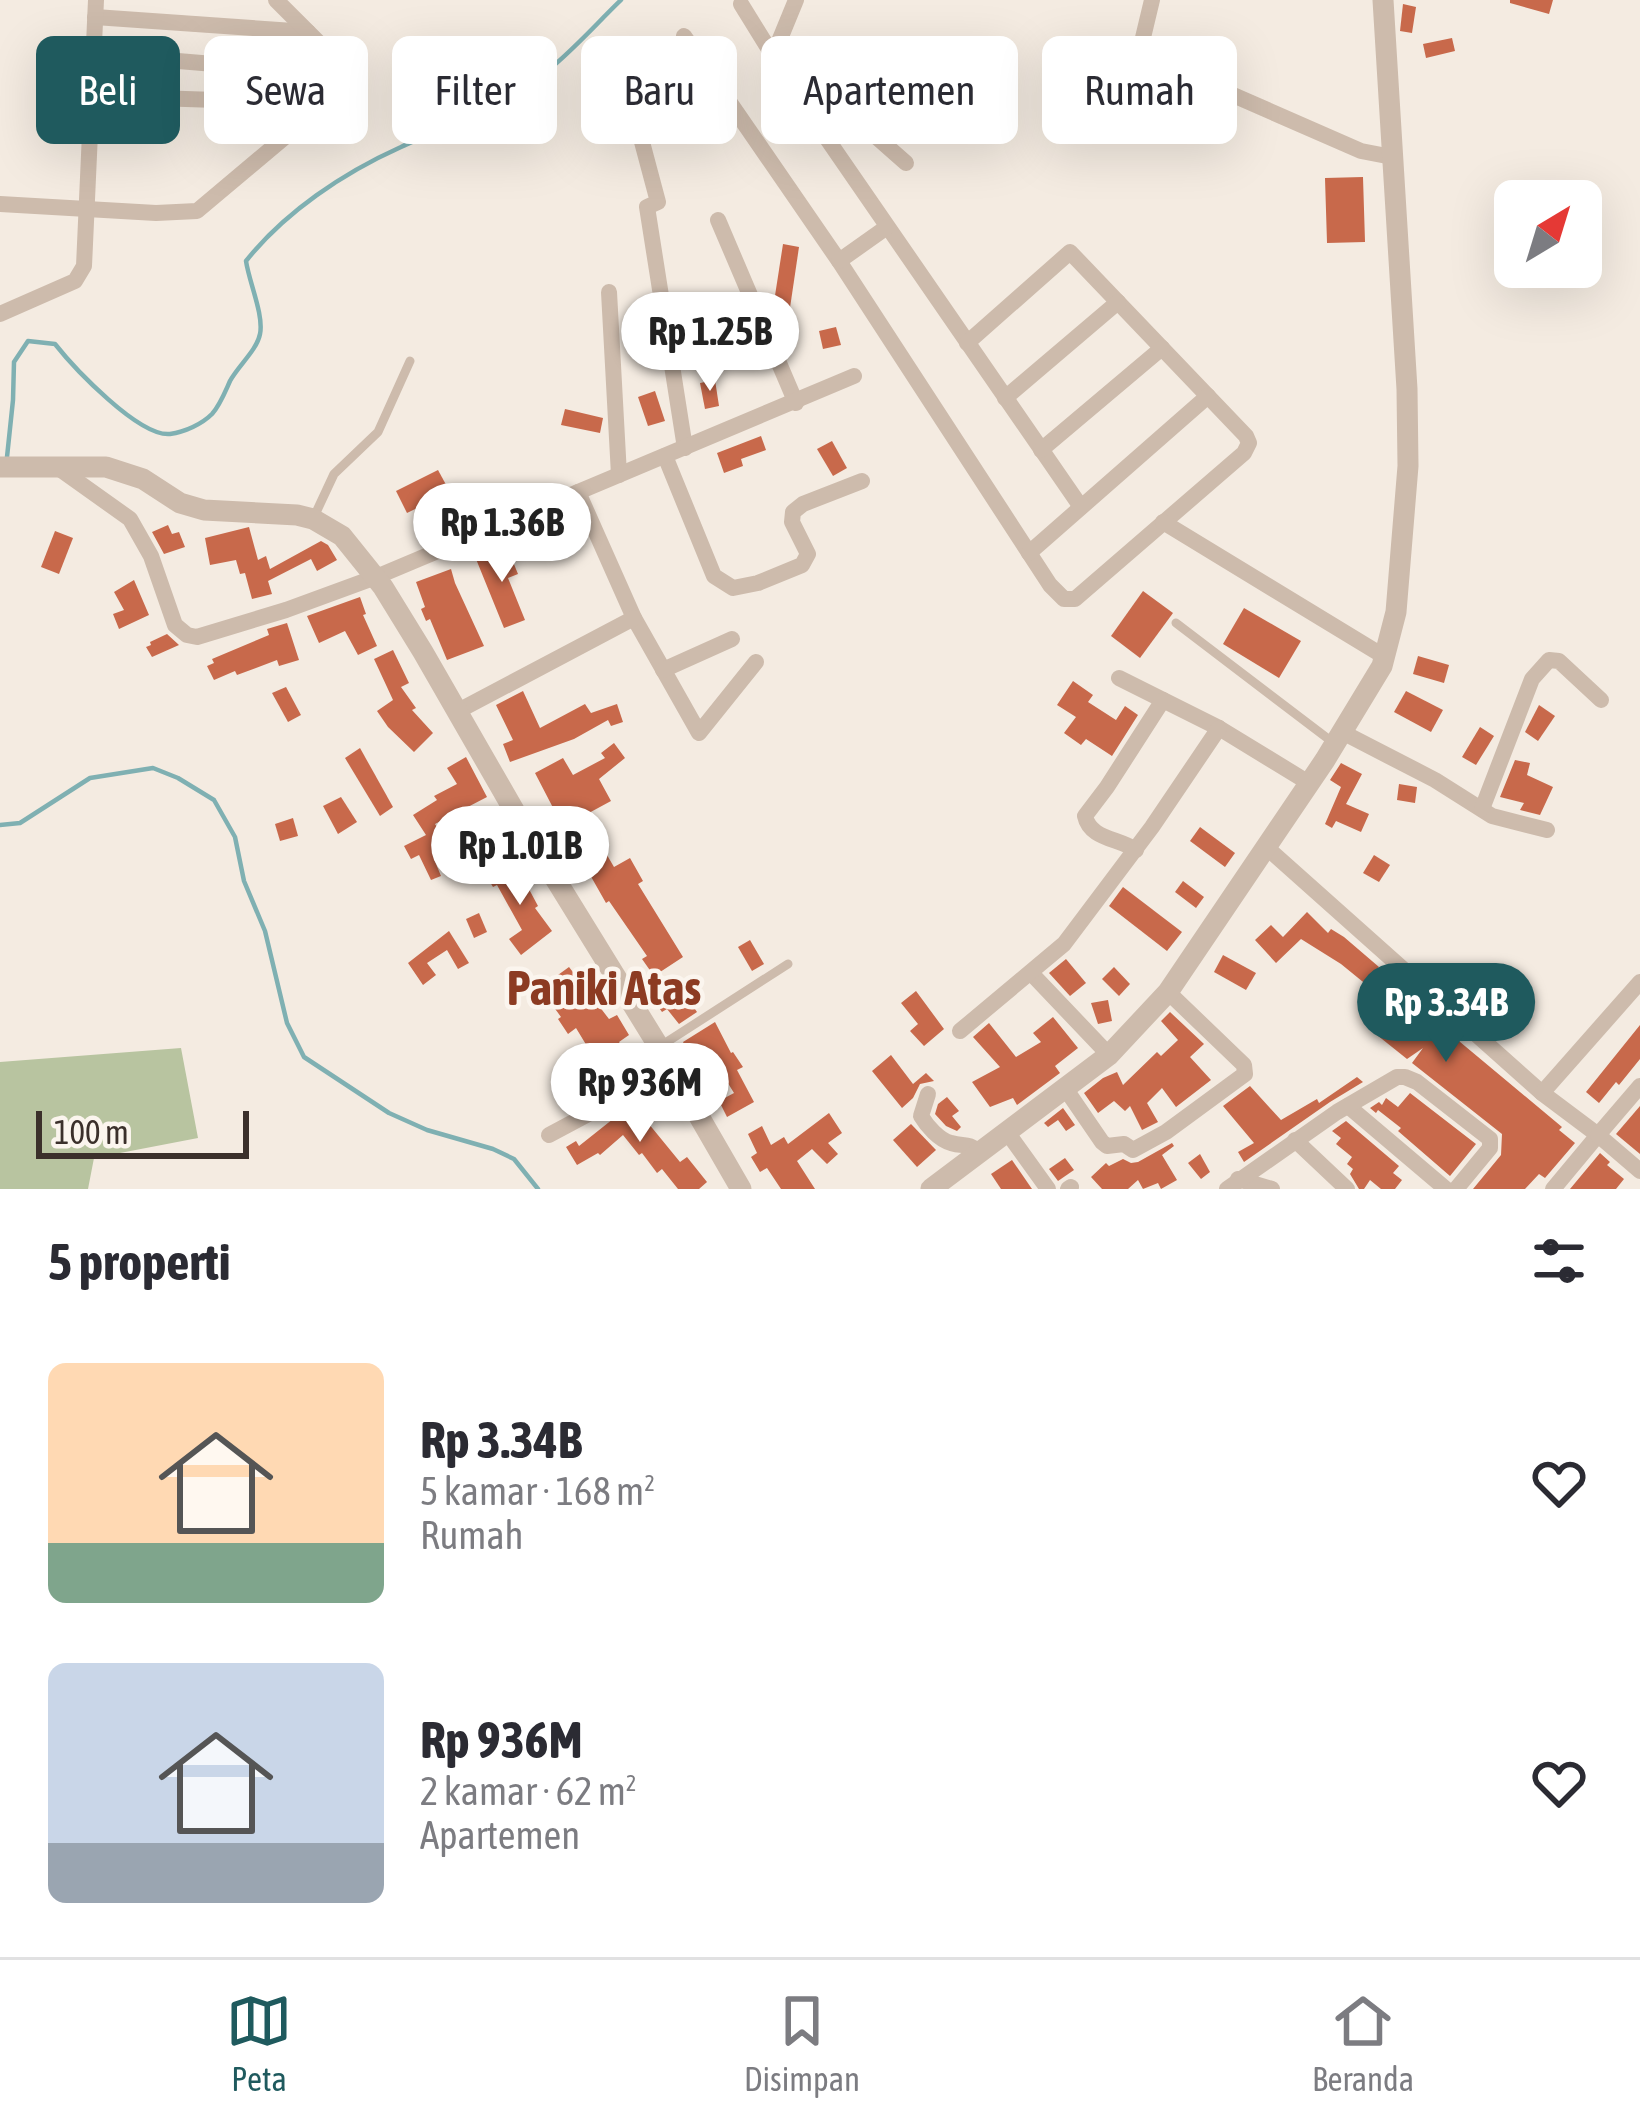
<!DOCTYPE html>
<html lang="id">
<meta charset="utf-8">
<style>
:root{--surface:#fff;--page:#f2f2f3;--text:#2b2b33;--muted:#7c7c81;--line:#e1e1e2;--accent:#1f5a5e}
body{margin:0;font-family:"Asap Condensed",sans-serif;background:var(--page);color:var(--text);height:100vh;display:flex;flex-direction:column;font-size:45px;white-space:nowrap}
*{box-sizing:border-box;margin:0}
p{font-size:39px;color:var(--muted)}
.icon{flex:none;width:66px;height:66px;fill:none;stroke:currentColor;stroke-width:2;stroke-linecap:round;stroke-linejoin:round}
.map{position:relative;height:1189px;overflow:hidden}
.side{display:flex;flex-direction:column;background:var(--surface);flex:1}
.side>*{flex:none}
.guide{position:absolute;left:36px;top:36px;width:1569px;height:108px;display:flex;gap:24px}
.needle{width:78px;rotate:38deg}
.tools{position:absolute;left:1494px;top:180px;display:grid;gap:24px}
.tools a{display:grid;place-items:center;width:108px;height:108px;border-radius:18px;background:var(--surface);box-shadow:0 12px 48px #0002;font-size:60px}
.scale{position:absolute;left:36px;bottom:30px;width:213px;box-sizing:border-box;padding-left:12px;border:6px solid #3b302b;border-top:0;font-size:33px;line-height:42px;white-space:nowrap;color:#3b302b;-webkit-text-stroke:9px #fbf5ee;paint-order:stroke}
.price{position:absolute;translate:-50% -102px;padding:0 27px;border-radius:42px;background:#fff;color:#222;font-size:39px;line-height:78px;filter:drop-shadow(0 3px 6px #0008)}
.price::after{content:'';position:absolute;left:50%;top:72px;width:36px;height:27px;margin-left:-18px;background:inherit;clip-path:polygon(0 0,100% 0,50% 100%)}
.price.active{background:var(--accent);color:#fff}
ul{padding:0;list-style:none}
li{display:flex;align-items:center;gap:36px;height:300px;padding:0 48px}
li span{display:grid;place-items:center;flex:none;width:336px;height:240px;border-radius:18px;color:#555}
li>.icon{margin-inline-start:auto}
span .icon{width:144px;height:144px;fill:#fffc;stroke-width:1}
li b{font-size:51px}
h2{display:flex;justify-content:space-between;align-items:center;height:144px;padding:0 48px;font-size:51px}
.tag{padding:0 42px;border-radius:18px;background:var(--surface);box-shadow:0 12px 48px #0002;font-size:42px;line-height:108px}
.tag.active{background:var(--accent);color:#fff}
.tabs{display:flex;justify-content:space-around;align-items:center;height:168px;border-top:3px solid var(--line);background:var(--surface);font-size:33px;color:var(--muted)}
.tabs a{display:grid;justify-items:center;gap:6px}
.tabs .active{color:var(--accent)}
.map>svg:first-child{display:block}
.green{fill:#b8c4a0}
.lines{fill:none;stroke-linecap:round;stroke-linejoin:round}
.stream{stroke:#7fb0b2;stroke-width:4.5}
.building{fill:#c8694b}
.service{stroke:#cdbbac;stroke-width:9}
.minor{stroke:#cdbbac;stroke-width:16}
.tertiary{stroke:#cdbbac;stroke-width:21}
.labels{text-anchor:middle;stroke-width:9;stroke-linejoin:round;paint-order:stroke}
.quarter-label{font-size:48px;font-weight:bold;fill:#8c3b22;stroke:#fbf5ee}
</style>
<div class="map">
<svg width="1640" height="1189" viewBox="0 0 1640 1189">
<rect width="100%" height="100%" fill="#f4ebe1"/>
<polygon class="green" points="181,1048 198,1138 94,1158 88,1189 0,1189 0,1062"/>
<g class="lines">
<g class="stream">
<path d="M 7,457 L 13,400 L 14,362 L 28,341 L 55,344 C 74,368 139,437 170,434 C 185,432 202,424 212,414 C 220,405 225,392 230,381 C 238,366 257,350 260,334 C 264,315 249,282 246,261 C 285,212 343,173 401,147 C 447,125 499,107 541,76 C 570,54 595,25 621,0"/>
<polyline points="0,825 20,823 90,778 153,768 178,778 214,800 235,837 244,881 265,931 287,1023 304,1057 389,1113 427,1130 493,1149 514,1159 538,1189"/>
</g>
</g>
<g class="building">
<polygon points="1510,0 1553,0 1549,14 1510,3"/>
<polygon points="1403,4 1416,7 1412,33 1400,31"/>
<polygon points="1452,38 1455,51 1426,58 1423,44"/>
<polygon points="1363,177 1365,242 1327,243 1325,178"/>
<polygon points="783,244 799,247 787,328 777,326 772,315"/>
<polygon points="836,327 841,345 823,349 819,331"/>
<polygon points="715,380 719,406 705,409 700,383"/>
<polygon points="655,391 665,421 648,426 638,397"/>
<polygon points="565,409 603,418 600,433 561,425"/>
<polygon points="761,436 766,450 741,459 743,466 724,473 717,453"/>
<polygon points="832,441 847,468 833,476 817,449"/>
<polygon points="438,470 450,492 407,513 396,491"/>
<polygon points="168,525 172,534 179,532 185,547 164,554 152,532"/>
<polygon points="249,527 258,560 266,556 270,569 321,541 328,545 337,560 317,571 311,559 268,581 272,594 252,599 245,573 240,574 236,560 210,565 205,538"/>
<polygon points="55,531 73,538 59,574 41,567"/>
<polygon points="507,547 518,574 508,578 525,620 504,628 476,559"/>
<polygon points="451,569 455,583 484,646 447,660 430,619 426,621 421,609 425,607 416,582"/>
<polygon points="134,580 149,615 119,629 113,614 124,610 114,592"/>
<polygon points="1143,591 1173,613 1140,658 1111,636"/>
<polygon points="360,597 366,614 363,615 377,646 358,655 345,631 319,643 307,616"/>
<polygon points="1244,608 1301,641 1279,678 1223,644"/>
<polygon points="287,623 299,660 279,666 277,660 237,675 235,671 214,680 207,666 214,663 212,659 269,635 267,629"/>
<polygon points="167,634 179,645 152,657 146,647 151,645 150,642"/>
<polygon points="393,650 409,683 401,687 416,708 412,710 433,733 414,752 388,727 377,711 393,700 374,659"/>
<polygon points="1418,656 1449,665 1444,683 1413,674"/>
<polygon points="1073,681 1093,695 1088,702 1116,720 1125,706 1138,715 1112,756 1086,739 1081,745 1064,733 1076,717 1057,705"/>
<polygon points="286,687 301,715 288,722 272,693"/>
<polygon points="523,691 540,728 585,704 591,713 617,704 623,722 611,726 608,720 574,739 510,762 503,744 513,740 496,705"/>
<polygon points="1406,691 1443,710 1431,732 1394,712"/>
<polygon points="1539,705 1555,716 1538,741 1525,732"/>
<polygon points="1480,727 1494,736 1476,765 1462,757"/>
<polygon points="614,743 625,758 599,779 611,801 563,827 535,773 563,758 573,775 605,758 601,753"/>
<polygon points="360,748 393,807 380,816 345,758"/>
<polygon points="466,757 487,797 435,824 450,849 434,859 441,876 431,880 419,855 411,859 404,846 426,835 413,815 437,800 434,796 457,784 447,768"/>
<polygon points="1515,760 1530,763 1527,775 1553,787 1540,815 1520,810 1524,803 1500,797"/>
<polygon points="1341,763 1362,774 1346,804 1369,814 1361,832 1336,821 1332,828 1325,824 1341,787 1330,780"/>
<polygon points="1399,784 1417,787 1415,803 1397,800"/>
<polygon points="341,797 357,822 338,834 323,806"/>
<polygon points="293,818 298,836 280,841 275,824"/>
<polygon points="1200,827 1235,853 1225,867 1190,841"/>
<polygon points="597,838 614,867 630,858 643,881 638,884 683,957 654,976 642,959 647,956 609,901 606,903 585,866 570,875 560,858"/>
<polygon points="1374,855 1390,865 1379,882 1363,873"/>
<polygon points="502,860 515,882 523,878 538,906 535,908 552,931 521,955 509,939 522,930 497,885 493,887 484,872"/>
<polygon points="1183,881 1204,897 1196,908 1175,892"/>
<polygon points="1123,887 1182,932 1167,951 1109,906"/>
<polygon points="1307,912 1328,933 1331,929 1344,937 1379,967 1375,971 1562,1127 1559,1130 1575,1143 1545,1178 1539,1174 1525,1189 1473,1189 1501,1155 1502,1134 1412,1063 1423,1048 1407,1059 1372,1031 1395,1008 1341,964 1301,939 1276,963 1255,940 1271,925 1283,937"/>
<polygon points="479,913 487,932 474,938 466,919"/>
<polygon points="449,931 469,963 458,969 447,950 427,963 436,975 423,985 408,963"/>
<polygon points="750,940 764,964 752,971 738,947"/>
<polygon points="1223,955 1256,973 1246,990 1214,972"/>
<polygon points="1066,959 1086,983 1070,996 1049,973"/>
<polygon points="569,967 609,1019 617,1015 629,1035 619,1042 628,1056 609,1068 612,1072 602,1079 595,1068 599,1066 576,1028 568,1034 558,1019 561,1017 540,988"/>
<polygon points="1114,967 1130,984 1119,996 1102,979"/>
<polygon points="671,988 683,1007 690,1002 697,1012 679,1024 667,1009 662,1012 653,999"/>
<polygon points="916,991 944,1029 924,1046 910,1031 918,1024 901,1003"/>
<polygon points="1108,1000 1112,1021 1098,1024 1091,1003"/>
<polygon points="1170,1012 1204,1044 1190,1057 1211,1080 1176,1107 1162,1088 1147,1103 1158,1122 1142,1130 1130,1106 1125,1111 1114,1101 1098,1113 1084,1093 1103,1078 1117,1072 1123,1085 1157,1052 1161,1056 1178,1040 1161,1021"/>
<polygon points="1053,1017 1078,1048 1055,1066 1060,1073 1017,1105 1013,1098 990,1107 972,1082 1000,1067 973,1037 989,1023 1016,1057 1041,1042 1033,1033"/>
<polygon points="715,1022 731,1053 733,1052 743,1067 737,1070 754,1102 727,1117 719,1101 734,1093 705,1046 689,1054 683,1042"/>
<polygon points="1640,1025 1640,1059 1619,1085 1616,1082 1599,1103 1586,1092"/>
<polygon points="891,1055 913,1084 926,1073 934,1081 920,1084 913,1098 902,1108 872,1071"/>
<polygon points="1357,1077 1363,1082 1330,1102 1244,1162 1238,1152 1254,1143 1223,1106 1250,1086 1281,1120 1317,1099 1319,1103"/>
<polygon points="588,1084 598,1095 573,1108 568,1102"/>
<polygon points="647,1092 659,1106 644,1118 680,1162 687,1157 707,1182 699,1189 678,1189 662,1169 657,1173 642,1153 639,1155 623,1135 600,1155 598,1153 577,1165 566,1147 576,1141 579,1146"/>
<polygon points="1410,1093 1476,1144 1450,1176 1398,1131 1401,1128 1378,1110 1376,1113 1370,1108 1379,1102 1382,1105 1386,1098 1398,1107"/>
<polygon points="947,1097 959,1111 952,1116 961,1127 957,1131 946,1126 935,1114 938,1104"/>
<polygon points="1640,1106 1640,1154 1616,1134"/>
<polygon points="1063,1108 1075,1125 1066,1131 1058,1120 1048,1127 1044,1123"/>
<polygon points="829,1113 842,1133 828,1143 838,1154 827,1164 812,1149 797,1161 815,1189 781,1189 767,1168 760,1172 751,1157 757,1153 748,1134 762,1126 771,1145 784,1137 788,1144"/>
<polygon points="1346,1121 1399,1166 1393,1173 1402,1180 1395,1189 1381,1189 1370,1180 1364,1189 1359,1189 1350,1174 1353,1169 1347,1164 1352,1157 1336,1144 1341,1138 1332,1131"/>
<polygon points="911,1124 936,1150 917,1167 893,1140"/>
<polygon points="1172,1143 1174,1146 1162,1155 1177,1180 1161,1189 1158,1183 1143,1189 1138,1180 1128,1189 1102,1189 1091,1177 1106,1163 1109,1166 1123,1159 1131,1163 1138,1162"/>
<polygon points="1600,1153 1610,1162 1607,1165 1624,1179 1616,1189 1570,1189"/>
<polygon points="1200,1154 1210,1172 1201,1179 1188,1163"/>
<polygon points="1065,1158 1074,1170 1058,1181 1049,1169"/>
<polygon points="1012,1160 1032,1189 1001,1189 991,1174"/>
</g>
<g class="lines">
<g class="service">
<polyline points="313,519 334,474 378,432 410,361"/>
<polyline points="1176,623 1335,744"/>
<polyline points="464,874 527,833"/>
<polyline points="659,1047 788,964"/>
</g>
<g class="minor">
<polyline points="1152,0 1141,46 1141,51 1146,57 1361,151 1392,157"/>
<polyline points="741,4 801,101 1081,507"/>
<polyline points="95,17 308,32"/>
<polyline points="684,36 839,261 1050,585 1064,599 1075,599 1244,453 1249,443 1246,436 1070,252 967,343"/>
<polyline points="94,54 323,73"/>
<polyline points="773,56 796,0"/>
<polyline points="794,90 838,103 906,163"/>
<polyline points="92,96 315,103"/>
<polyline points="642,142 658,202 647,207 685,448"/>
<polyline points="0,204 156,213 197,211 310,116 325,62 322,46 276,0"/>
<polyline points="718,220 796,403"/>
<polyline points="839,261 887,227"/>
<polyline points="609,292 619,475"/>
<polyline points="0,314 75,281 84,266 96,0"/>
<polyline points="1005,398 1118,302"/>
<polyline points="1041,450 1162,348"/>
<polyline points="665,456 714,576 733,588 758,583 802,565 808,554 792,522 793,512 803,504 862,481"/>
<polyline points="57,467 130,519 151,556 175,625 187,635 197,637 286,610 376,577 854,376"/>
<polyline points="578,492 634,618 699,733 756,662"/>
<polyline points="1163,522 1385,657"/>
<polyline points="1029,553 1208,396"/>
<polyline points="663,670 732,639"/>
<polyline points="1119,678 1219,728 1309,783"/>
<polyline points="458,711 634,618"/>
<polyline points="1342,732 1435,780 1492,816 1547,830"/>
<polyline points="1482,809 1532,679 1549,660 1559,661 1601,700"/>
<polyline points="1266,847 1542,1093 1598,1135 1553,1189"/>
<path d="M 1136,850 C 1118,838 1090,839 1085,816 L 1107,787 L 1163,700"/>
<polyline points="1031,973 1109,1055"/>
<polyline points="960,1031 1064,944 1152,827 1219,728"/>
<polyline points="1640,1086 1598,1135 1640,1171"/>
<polyline points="1065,1088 1102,1142 1107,1146 1124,1144 1133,1150 1166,1132 1245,1074 1244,1065 1168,992"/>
<polyline points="1542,1093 1640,982"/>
<path d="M 928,1094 L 921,1116 C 927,1126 939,1140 951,1143 C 964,1147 968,1142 979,1152"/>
<polyline points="1348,1106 1446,1189"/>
<polyline points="1007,1132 1048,1189"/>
<polyline points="549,1135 609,1103 665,1059"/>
<polyline points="1295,1140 1347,1189"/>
<polyline points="1238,1179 1272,1189"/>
<polyline points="1068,1189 1071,1187"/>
<polyline points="1227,1189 1337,1112 1397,1077 1405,1077 1417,1082 1490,1139 1490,1148 1456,1189"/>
</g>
<g class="tertiary">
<polyline points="0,467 106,467 143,479 180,503 204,510 297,515 313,519 342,536 383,587 423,652 527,833 659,1047 741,1189"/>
<polyline points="931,1189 1109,1055 1168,992 1325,760 1382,666 1396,612 1408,466 1407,389 1383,0"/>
</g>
</g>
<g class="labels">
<g class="quarter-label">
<text x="604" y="1005">Paniki Atas</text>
</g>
</g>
</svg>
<div class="tools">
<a><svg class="needle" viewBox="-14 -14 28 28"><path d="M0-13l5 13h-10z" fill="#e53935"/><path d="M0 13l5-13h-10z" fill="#7c7c81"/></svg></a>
</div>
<div class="scale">100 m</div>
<b class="price" style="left:710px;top:394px">Rp 1.25B</b>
<b class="price" style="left:502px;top:585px">Rp 1.36B</b>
<b class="price" style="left:520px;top:908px">Rp 1.01B</b>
<b class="price active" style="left:1446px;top:1065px">Rp 3.34B</b>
<b class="price" style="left:640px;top:1145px">Rp 936M</b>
<div class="guide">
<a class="tag active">Beli</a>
<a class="tag">Sewa</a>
<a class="tag">Filter</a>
<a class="tag">Baru</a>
<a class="tag">Apartemen</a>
<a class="tag">Rumah</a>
</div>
</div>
<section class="side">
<h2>5 properti<svg class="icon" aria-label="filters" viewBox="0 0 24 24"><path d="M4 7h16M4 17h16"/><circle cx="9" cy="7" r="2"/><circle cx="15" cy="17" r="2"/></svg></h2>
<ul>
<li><span style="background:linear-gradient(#ffd9b3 75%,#7fa58c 0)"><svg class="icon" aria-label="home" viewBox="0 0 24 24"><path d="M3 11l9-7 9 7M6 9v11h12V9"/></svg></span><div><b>Rp 3.34B</b><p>5 kamar · 168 m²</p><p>Rumah</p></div><svg class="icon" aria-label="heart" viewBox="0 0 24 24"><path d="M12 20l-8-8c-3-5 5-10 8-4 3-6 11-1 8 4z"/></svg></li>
<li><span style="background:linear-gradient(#c9d6e8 75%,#9aa5b1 0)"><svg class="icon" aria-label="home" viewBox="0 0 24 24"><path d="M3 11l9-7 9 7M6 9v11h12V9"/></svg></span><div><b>Rp 936M</b><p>2 kamar · 62 m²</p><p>Apartemen</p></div><svg class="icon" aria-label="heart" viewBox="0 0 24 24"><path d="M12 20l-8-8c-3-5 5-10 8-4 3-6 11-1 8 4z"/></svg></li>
</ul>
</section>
<nav class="tabs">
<a class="active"><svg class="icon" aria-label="map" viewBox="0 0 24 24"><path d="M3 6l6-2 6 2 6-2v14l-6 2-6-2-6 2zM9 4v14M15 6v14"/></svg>Peta</a>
<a><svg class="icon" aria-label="saved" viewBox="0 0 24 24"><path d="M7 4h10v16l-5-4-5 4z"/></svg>Disimpan</a>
<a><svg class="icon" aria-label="home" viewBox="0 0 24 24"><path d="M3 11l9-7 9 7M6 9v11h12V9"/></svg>Beranda</a>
</nav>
